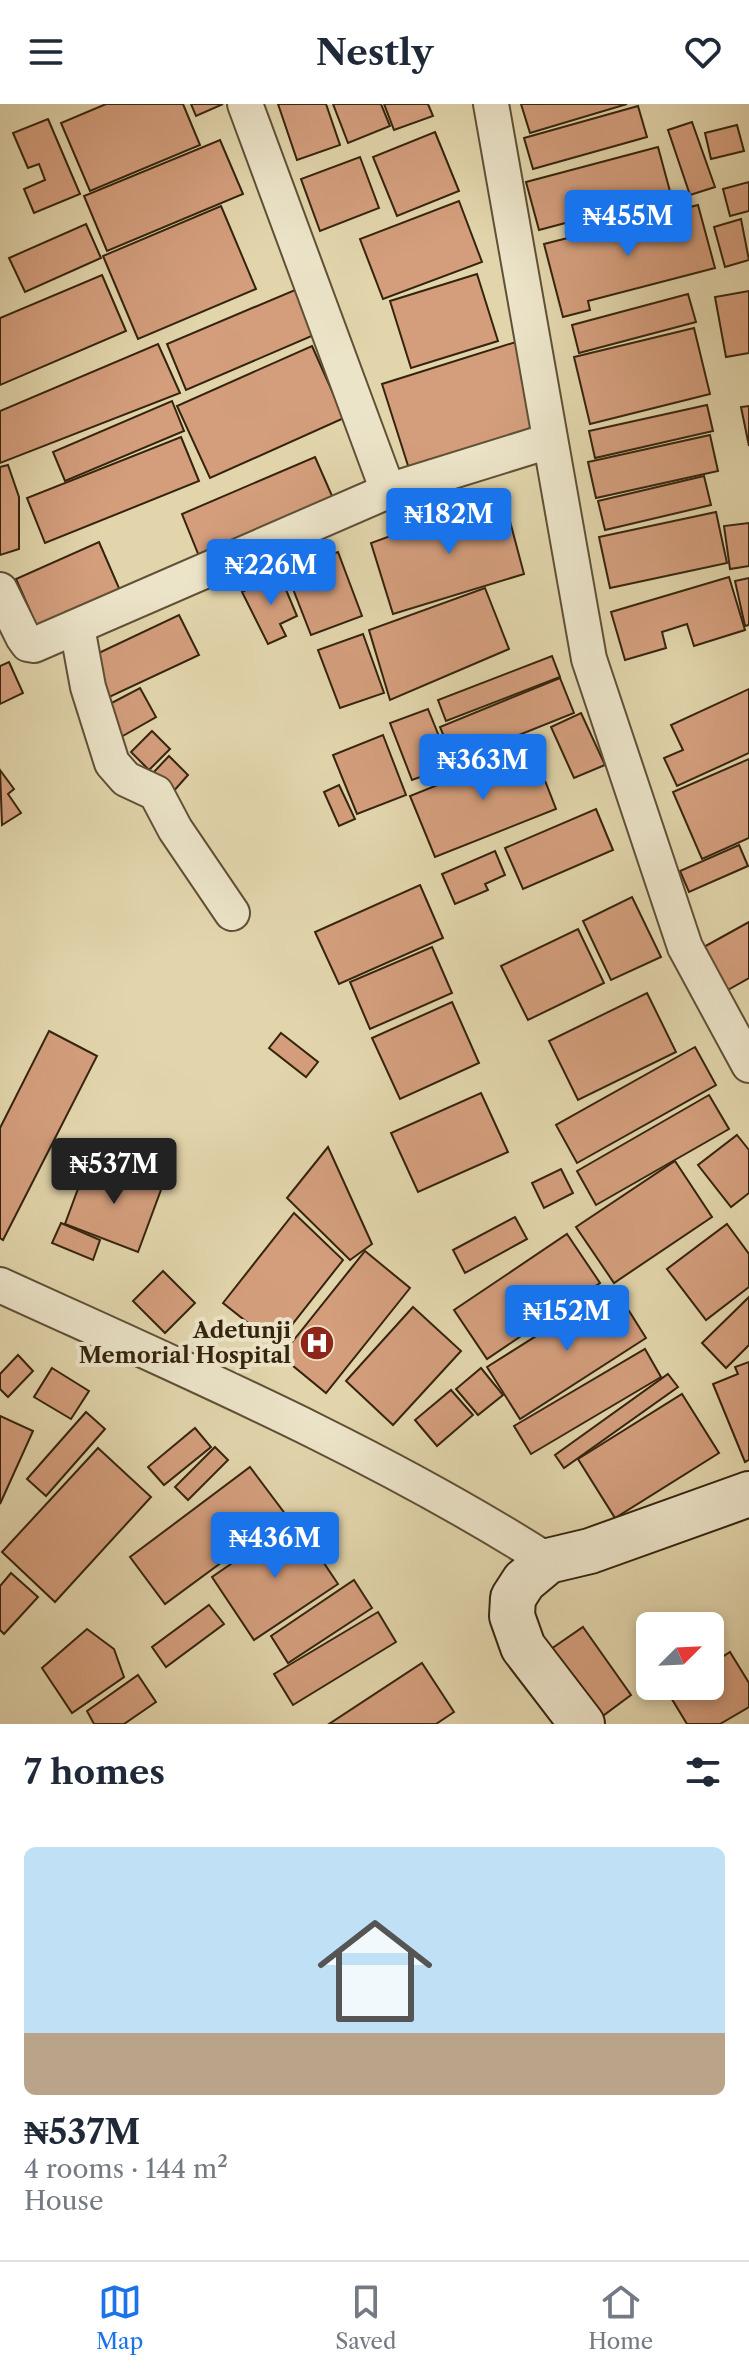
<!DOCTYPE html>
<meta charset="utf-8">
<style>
:root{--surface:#fff;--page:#f6f6f7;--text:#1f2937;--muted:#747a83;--line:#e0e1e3;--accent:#1a73e8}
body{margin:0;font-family:"Libre Caslon Text",serif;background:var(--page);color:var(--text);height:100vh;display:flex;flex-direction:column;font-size:30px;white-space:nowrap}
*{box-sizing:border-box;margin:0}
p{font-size:26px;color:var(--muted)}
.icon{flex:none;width:44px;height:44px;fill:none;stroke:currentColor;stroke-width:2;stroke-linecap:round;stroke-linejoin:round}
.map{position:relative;height:1620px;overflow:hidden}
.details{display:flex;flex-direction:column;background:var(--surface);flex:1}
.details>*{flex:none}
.needle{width:52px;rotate:66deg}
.fabs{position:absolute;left:636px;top:1508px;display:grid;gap:16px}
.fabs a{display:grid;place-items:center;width:88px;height:88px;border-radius:12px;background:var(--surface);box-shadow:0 4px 12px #0003;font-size:40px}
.price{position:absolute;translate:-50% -68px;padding:0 18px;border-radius:8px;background:var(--accent);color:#fff;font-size:26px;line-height:52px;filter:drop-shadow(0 2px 4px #0008)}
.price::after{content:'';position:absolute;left:50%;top:48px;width:24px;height:18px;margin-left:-12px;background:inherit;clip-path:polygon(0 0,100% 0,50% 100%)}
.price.active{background:#222;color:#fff}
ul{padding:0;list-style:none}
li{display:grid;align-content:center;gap:16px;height:424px;padding:0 24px}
li span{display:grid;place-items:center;height:248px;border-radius:12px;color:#555}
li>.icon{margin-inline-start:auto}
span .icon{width:144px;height:144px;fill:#fffc;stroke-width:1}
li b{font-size:34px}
h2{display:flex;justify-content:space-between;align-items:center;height:96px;padding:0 24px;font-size:34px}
header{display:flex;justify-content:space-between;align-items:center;height:104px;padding:0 24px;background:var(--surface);font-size:36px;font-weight:700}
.tabs{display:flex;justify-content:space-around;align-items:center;height:112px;border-top:2px solid var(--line);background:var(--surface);font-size:22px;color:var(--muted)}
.tabs a{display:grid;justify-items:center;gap:4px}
.tabs .active{color:var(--accent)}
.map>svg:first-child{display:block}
.building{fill:#d49e7d;stroke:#35240d;stroke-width:2}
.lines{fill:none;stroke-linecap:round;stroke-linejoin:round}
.street-casing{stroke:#605035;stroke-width:38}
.secondary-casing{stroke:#35240d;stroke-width:48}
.street{stroke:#ece4c9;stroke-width:34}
.secondary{stroke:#ece4c9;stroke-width:44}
.labels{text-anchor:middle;stroke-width:8;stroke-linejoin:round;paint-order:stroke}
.poi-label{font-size:22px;font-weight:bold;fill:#35240d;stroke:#ece4c9;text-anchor:end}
</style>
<header><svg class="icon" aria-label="menu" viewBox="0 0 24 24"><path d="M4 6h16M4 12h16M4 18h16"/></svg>Nestly<svg class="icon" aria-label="heart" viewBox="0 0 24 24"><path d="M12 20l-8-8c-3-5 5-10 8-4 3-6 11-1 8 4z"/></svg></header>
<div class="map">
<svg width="749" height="1620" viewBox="0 0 749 1620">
<rect width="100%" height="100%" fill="#e2d5ac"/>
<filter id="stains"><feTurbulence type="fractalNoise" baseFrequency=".0025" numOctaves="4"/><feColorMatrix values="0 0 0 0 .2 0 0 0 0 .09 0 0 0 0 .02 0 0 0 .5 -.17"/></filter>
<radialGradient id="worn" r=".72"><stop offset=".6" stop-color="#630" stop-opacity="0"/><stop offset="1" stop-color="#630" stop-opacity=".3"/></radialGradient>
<g class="building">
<polygon points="106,0 183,0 200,41 90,87 61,19"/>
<polygon points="191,0 223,0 196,12"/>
<polygon points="278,0 326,0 340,41 297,56"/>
<polygon points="333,0 381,0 390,22 348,39"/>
<polygon points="384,0 428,0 433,12 394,26"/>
<polygon points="521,0 627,0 530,29"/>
<polygon points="638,2 647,33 533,65 524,34"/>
<polygon points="48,15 80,90 34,109 24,85 45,76 39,60 28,64 13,29"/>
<polygon points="692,18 715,83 690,91 668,26"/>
<polygon points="737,21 744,47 711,55 705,29"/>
<polygon points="435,28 459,87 397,112 373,53"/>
<polygon points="220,36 243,90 107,147 84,92"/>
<polygon points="658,43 671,91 539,126 526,78"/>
<polygon points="360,53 379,104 320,127 301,75"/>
<polygon points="749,78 749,107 730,112 723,85"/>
<polygon points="459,97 482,158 383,195 360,135"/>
<polygon points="698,101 715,164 588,197 590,206 563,213 544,140"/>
<polygon points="221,102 256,185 138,235 103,152"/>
<polygon points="741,115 749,156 725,163 714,123"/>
<polygon points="86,120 101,154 25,188 9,154"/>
<polygon points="477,170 498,237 411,264 390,197"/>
<polygon points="102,171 126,227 0,281 0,214"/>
<polygon points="295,186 314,231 186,286 167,240"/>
<polygon points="749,187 749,249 726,253 715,193"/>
<polygon points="688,190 696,218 579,249 572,221"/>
<polygon points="694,224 710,290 590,320 574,253"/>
<polygon points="519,237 534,330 411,371 382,280"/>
<polygon points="158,240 180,289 0,359 0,307"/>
<polygon points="312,242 344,314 210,374 177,302"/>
<polygon points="172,297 184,327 65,377 53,348"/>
<polygon points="707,301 713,327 595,354 589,327"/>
<polygon points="749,302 749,342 741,303"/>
<polygon points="710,331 718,367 596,394 588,358"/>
<polygon points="181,333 199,377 45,439 27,394"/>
<polygon points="315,353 336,401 201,457 182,410"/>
<polygon points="8,361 19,393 19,445 0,451 0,363"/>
<polygon points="704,372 711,401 605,426 598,397"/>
<polygon points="503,391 524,470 393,510 371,439"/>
<polygon points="716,408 727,459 610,484 599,433"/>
<polygon points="749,419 749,462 730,465 724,422"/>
<polygon points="99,438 122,491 39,527 16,475"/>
<polygon points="338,448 362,512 311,531 286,467"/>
<polygon points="279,469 297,512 280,520 286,532 268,540 242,488"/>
<polygon points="729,473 745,526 694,542 687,520 662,528 666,544 625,556 611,508"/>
<polygon points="749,474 749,521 745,522 735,477"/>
<polygon points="485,484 509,545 390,596 369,526"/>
<polygon points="179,511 199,551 105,595 86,555"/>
<polygon points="363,530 384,589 340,604 318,546"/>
<polygon points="552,552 560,573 446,617 438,596"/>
<polygon points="9,558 23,589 0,600 0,562"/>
<polygon points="560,574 574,609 454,657 440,623"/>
<polygon points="140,584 156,613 121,633 104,603"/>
<polygon points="749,585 749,649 677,682 664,654 683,646 671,621"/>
<polygon points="428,605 451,662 412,676 390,619"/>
<polygon points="581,609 605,661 574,674 551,623"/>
<polygon points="152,627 170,645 149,666 131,648"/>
<polygon points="383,631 406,691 357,710 333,651"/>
<polygon points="532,643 556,705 435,753 410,692"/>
<polygon points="169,652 188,671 172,689 152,670"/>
<polygon points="749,655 749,734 702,755 673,688"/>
<polygon points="0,666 14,685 8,690 21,709 2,721"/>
<polygon points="339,681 355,715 339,722 324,688"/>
<polygon points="596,705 613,746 523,785 505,744"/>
<polygon points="739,741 748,762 689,788 680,767"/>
<polygon points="495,747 505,771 485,780 488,786 455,800 442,770"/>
<polygon points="420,781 443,834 339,880 315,828"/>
<polygon points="632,793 661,853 611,876 583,817"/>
<polygon points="749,818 749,874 726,887 702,844"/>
<polygon points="578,825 604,879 528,916 501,862"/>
<polygon points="432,843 452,889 370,925 350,878"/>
<polygon points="647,889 676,948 578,996 549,937"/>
<polygon points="452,898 479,959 400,995 372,934"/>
<polygon points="49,927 97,952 3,1136 0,1134 0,1024"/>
<polygon points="281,929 318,958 306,973 269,944"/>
<polygon points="695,943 716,981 577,1059 556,1021"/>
<polygon points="481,989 508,1048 418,1088 391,1029"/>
<polygon points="709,991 729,1025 596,1101 577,1067"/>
<polygon points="737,1031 749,1046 749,1089 731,1103 698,1061"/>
<polygon points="328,1043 372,1140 350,1156 287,1094"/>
<polygon points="89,1055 162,1083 138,1148 65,1120"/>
<polygon points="675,1057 712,1113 614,1179 576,1123"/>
<polygon points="561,1065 573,1089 544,1104 532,1079"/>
<polygon points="294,1109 343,1156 276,1241 223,1199"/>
<polygon points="515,1113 527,1135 465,1169 453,1146"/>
<polygon points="61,1119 100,1136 93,1156 52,1139"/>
<polygon points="727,1120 749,1150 749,1183 706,1216 667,1165"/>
<polygon points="567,1130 600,1179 487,1255 454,1206"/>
<polygon points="365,1147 410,1184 326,1289 281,1252"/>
<polygon points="163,1167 195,1199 165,1229 133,1197"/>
<polygon points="614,1183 646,1234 520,1315 487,1263"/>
<polygon points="749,1193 749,1241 726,1264 702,1239"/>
<polygon points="413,1203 461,1247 393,1321 346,1277"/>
<polygon points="645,1245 661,1273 531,1350 514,1322"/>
<polygon points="18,1251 33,1267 8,1293 0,1285 0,1270"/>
<polygon points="749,1258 749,1356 745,1358 713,1280 738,1270 735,1263"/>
<polygon points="52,1264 89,1287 71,1315 34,1293"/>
<polygon points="481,1264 503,1291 478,1311 456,1285"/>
<polygon points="668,1270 678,1283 564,1364 555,1351"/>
<polygon points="451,1286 473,1311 437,1342 415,1316"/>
<polygon points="682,1290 719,1349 615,1414 578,1355"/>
<polygon points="86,1308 105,1325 46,1392 27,1375"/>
<polygon points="0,1312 33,1327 0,1400"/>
<polygon points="195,1324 211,1343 164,1381 148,1363"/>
<polygon points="215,1343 228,1356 188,1396 175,1383"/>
<polygon points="98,1344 151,1393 55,1498 2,1448"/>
<polygon points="250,1363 286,1411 165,1500 130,1453"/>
<polygon points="295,1416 338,1480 254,1536 212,1473"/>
<polygon points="11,1469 38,1493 4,1530 0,1526 0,1482"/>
<polygon points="354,1476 372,1504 288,1559 271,1532"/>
<polygon points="209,1501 224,1520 166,1563 152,1543"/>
<polygon points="378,1508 396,1538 293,1601 274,1570"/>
<polygon points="583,1523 631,1591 600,1614 551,1545"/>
<polygon points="87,1525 114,1545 124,1573 72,1609 42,1564"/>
<polygon points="730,1548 749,1579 749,1603 720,1620 687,1620 667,1587 676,1582 710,1582 710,1561"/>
<polygon points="422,1559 454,1608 436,1620 329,1620"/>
<polygon points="138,1571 156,1598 124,1620 94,1620 87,1607"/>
</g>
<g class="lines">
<g class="street-casing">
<g id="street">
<polyline points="245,0 388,387"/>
<polyline points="491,0 589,555 685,843 749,961"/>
<polyline points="0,486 23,533 28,540 34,541 388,387 549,337"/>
<polyline points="77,523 88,583 112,659 126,675 156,689 175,725 232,809"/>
<path d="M 0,1181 C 186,1266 376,1347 548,1457"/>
</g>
</g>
<g class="secondary-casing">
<polyline id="secondary" points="582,1620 523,1543 512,1512 513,1494 524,1477 548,1457 590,1447 749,1390"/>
</g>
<use href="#street" class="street"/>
<use href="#secondary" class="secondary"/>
</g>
<defs>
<g id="hospital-disc" transform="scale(1.8)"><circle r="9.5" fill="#8f2418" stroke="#ece4c9"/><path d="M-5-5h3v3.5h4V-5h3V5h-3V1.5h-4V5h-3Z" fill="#fff"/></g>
</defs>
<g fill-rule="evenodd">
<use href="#hospital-disc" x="317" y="1239"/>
</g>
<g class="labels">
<g class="poi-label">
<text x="291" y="1234">Adetunji<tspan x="291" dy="25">Memorial Hospital</tspan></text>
</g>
</g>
<rect width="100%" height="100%" filter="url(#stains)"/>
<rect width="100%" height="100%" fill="url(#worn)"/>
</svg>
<div class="fabs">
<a><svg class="needle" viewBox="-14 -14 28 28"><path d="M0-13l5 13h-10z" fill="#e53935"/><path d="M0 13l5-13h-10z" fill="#747a83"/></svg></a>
</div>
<b class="price" style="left:628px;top:154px">₦455M</b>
<b class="price" style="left:449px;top:452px">₦182M</b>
<b class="price" style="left:271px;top:503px">₦226M</b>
<b class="price" style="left:483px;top:698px">₦363M</b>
<b class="price active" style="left:114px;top:1102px">₦537M</b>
<b class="price" style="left:567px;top:1249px">₦152M</b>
<b class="price" style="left:275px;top:1476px">₦436M</b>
</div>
<section class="details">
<h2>7 homes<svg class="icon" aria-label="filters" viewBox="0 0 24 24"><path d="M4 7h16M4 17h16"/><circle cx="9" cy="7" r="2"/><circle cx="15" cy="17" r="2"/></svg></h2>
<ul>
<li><span style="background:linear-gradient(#bfe0f5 75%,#b9a48a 0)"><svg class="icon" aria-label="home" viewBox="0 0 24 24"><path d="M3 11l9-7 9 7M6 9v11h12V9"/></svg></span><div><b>₦537M</b><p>4 rooms · 144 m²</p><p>House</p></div></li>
</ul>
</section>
<nav class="tabs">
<a class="active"><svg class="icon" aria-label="map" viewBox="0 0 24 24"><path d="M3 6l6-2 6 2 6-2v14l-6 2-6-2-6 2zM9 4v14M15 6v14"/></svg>Map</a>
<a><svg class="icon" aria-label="saved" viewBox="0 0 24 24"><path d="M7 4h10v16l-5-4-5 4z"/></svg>Saved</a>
<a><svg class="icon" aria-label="home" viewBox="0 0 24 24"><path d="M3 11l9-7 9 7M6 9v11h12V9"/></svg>Home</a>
</nav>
